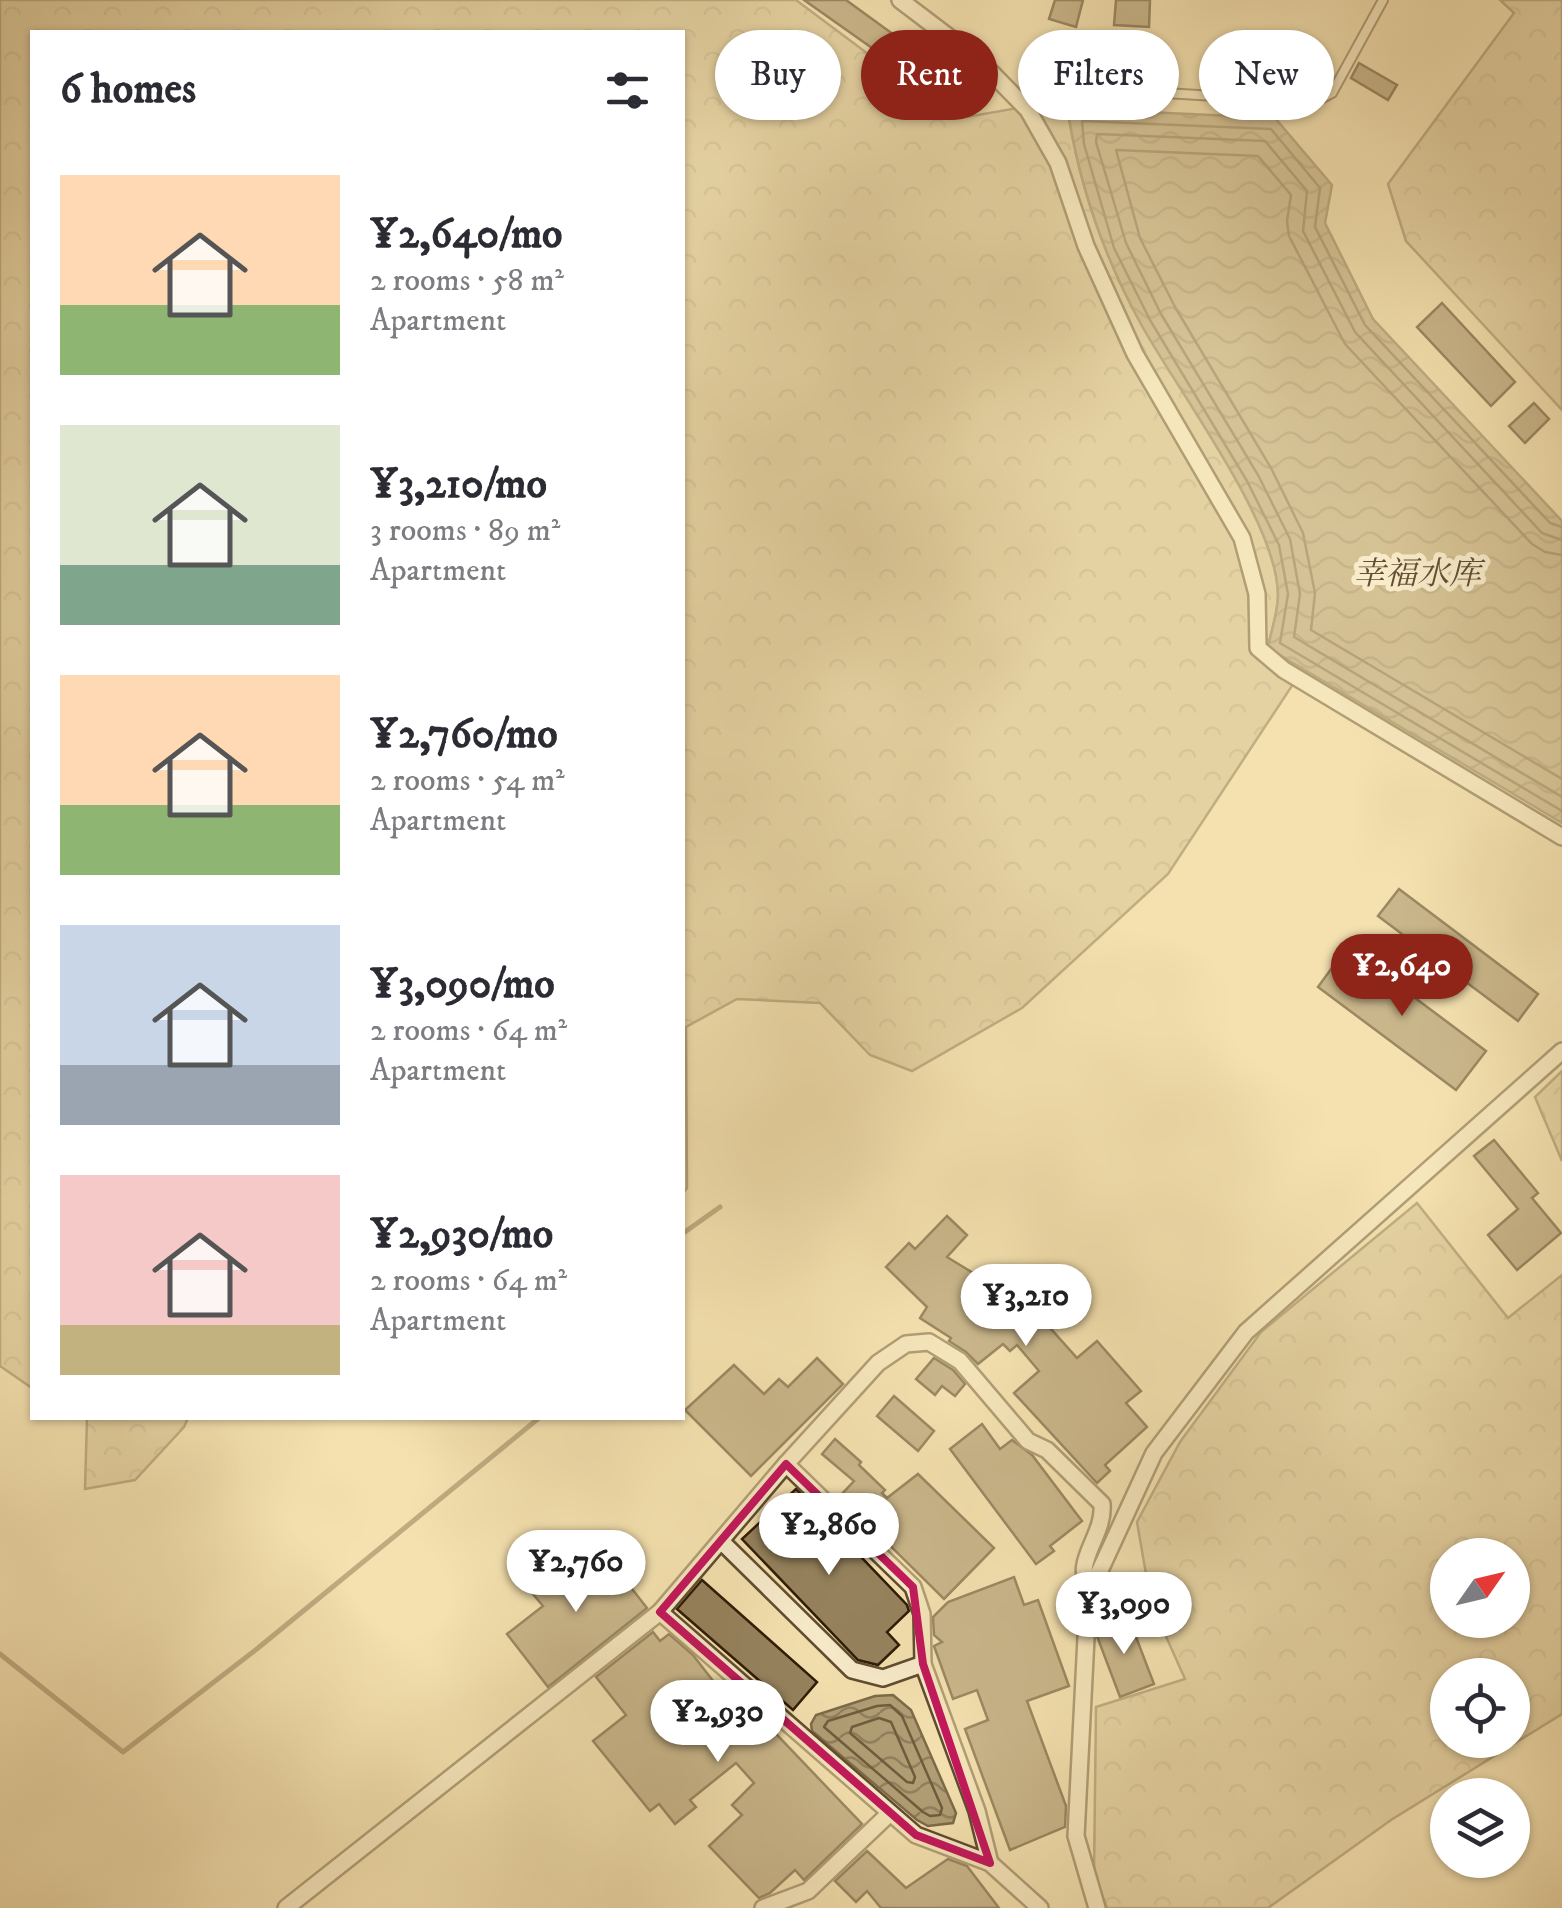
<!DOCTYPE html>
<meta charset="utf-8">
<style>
:root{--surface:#fff;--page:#f7f7f7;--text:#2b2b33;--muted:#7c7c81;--accent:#8f2418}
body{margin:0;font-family:"IM FELL DW Pica","Noto Serif SC",serif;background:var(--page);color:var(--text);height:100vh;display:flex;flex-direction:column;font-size:38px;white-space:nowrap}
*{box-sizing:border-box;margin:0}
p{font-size:32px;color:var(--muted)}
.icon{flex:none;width:55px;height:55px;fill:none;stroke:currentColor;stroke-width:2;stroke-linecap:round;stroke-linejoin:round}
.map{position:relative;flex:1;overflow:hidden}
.sheet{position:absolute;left:30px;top:30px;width:655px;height:1390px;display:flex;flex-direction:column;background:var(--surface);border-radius:0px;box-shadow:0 2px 8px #0004}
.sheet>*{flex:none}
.top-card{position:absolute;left:715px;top:30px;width:695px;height:90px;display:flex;gap:20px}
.needle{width:65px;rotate:56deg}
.controls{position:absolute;left:1430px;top:1538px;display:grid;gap:20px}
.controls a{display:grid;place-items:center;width:100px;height:100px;border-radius:50%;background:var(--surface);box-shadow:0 2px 8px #0004;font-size:50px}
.price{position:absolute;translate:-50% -85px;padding:0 22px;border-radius:35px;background:#fff;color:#222;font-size:32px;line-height:65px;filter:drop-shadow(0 2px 5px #0008)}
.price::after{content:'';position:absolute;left:50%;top:60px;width:30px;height:22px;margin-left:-15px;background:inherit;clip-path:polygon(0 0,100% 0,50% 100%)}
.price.current{background:var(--accent);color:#fff}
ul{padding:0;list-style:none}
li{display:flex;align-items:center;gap:30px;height:250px;padding:0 30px}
li span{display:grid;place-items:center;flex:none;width:280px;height:200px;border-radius:0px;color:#555}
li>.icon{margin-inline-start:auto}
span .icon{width:120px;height:120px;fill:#fffc;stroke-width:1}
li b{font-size:42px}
h2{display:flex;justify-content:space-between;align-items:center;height:120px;padding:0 30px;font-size:42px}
.chip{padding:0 35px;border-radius:45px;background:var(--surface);box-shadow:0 2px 8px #0004;font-size:35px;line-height:90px}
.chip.current{background:var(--accent);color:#fff}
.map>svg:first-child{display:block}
.forest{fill:url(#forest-crowns);stroke:#816d4c;stroke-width:2.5;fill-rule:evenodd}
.water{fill:url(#water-waves);stroke:#7d6a48;stroke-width:2.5}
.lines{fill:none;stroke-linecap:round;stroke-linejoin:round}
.shore{stroke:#705c3d;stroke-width:2.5}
.stream{stroke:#7d6a48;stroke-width:5}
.building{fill:#95825d;stroke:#2f1b05;stroke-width:2.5}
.lane-casing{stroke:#604c30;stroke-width:12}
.street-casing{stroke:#604c30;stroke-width:20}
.lane{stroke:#f8eccb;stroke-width:8}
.street{stroke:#f8eccb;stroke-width:15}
.marked{fill:none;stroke:#c2185b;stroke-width:8;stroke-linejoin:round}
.labels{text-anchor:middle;stroke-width:10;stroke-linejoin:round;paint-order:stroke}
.water-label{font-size:32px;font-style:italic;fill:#634f32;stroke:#f8eccb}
</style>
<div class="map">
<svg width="1562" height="1908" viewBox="0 0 1562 1908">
<defs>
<pattern id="forest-crowns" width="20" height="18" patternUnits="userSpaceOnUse" patternTransform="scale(2.5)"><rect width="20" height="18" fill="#d3bf92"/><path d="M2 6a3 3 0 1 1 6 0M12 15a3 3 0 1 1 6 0" fill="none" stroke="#b5a47c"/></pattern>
<pattern id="water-waves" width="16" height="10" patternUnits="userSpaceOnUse" patternTransform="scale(2.5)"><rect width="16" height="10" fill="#b19e75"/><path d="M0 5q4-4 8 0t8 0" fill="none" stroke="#90805e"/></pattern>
</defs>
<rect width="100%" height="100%" fill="#f4e1af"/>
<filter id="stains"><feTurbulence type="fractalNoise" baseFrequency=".002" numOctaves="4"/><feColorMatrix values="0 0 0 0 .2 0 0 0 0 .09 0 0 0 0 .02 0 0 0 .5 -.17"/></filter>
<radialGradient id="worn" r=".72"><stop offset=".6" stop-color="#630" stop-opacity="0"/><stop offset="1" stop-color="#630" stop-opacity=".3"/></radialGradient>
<g class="forest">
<path d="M 0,0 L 796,0 L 955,119 L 1030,106 L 1069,118 C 1081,190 1106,261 1142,325 C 1178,392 1279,524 1278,596 C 1278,612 1271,631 1268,648 L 1303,669 L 1168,874 L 1022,1008 L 912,1071 L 870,1055 L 820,1003 L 737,999 L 686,1027 L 687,1188 L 683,1193 L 682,32 L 32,32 L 32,1388 L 0,1366 Z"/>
<polygon points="1500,0 1562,0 1562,410 1406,241 1388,184 1514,13"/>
<polygon points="1562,1071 1562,1161 1535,1097"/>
<path d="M 1417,1203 L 1508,1318 L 1562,1275 L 1562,1714 L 1391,1820 L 1268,1908 L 1107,1908 L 1094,1874 L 1096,1707 L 1185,1679 L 1151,1603 L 1137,1522 L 1180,1442 L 1261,1332 ZM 1448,1555 L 1512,1555 L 1512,1620 L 1448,1620 ZM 1448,1675 L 1512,1675 L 1512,1740 L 1448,1740 Z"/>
<polygon points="87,1418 188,1418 184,1427 135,1480 85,1489"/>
</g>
<g class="water">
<path d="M 1080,109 L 1275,118 L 1332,185 L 1325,223 L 1373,319 L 1562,521 L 1562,823 L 1268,648 C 1271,631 1278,612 1278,596 C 1279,524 1178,391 1142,326 C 1106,261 1081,190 1069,118 Z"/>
<polygon points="893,1695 911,1710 956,1813 953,1823 928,1826 917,1820 812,1731 811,1724 816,1715 875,1696"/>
</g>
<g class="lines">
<g class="shore">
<polyline points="1562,527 1550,523 1365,325 1315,227 1320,188 1271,129 1082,121 1084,144 1114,248 1150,320 1247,481 1279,545 1288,594 1280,643 1562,811"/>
<polyline points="1562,540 1542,533 1355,332 1303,231 1307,191 1265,141 1097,134 1096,142 1126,243 1161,314 1258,475 1290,539 1300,594 1294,637 1562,797"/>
<polyline points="1562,555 1545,552 1532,544 1345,344 1289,236 1287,221 1291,195 1258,156 1116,150 1140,238 1175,307 1271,468 1303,533 1315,593 1311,630 1562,779"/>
<polygon points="890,1705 902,1716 942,1808 940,1815 930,1816 923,1812 824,1727 828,1721 877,1706"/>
<polygon points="879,1718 891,1722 915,1777 913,1783 907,1782 850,1733 852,1727"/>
</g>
<g class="stream">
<polyline points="682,1234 720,1207"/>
<polyline points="0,1654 123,1752 258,1648 539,1418"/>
</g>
</g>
<g class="building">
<polygon points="804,0 846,0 963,85 950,103"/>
<polygon points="1055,0 1083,0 1076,27 1049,19"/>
<polygon points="1116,0 1150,0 1149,27 1114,25"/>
<polygon points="1359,63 1397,85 1388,100 1351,78"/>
<polygon points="1442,303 1515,382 1491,406 1417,327"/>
<polygon points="1534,403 1549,419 1525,443 1509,426"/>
<polygon points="1399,889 1538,994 1518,1021 1378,916"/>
<polygon points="1347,947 1486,1051 1456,1090 1318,987"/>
<polygon points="1494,1140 1538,1193 1532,1198 1561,1233 1517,1270 1488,1235 1518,1209 1474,1156"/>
<polygon points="947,1216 967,1235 947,1257 1009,1295 1037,1271 1057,1294 1036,1312 1077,1358 1097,1341 1141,1391 1126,1403 1147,1427 1105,1465 1110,1471 1097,1483 1014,1393 1039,1371 1017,1345 1010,1351 1003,1344 978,1364 966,1352 949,1341 951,1338 920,1318 927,1307 886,1267 909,1243 915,1249"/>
<polygon points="817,1358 843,1384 751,1476 685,1410 734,1365 764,1394 779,1379 788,1387"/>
<polygon points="934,1358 953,1370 965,1384 955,1396 942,1386 935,1395 916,1379"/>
<polygon points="894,1396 934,1431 918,1451 877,1416"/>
<polygon points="982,1424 1000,1449 1012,1440 1032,1455 1082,1521 1050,1546 1054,1551 1036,1564 950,1449"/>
<polygon points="835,1439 861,1462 859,1465 885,1490 882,1493 887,1498 918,1474 994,1548 944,1599 840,1496 854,1481 822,1454"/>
<polygon points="796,1489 907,1605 909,1611 887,1632 899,1645 878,1665 858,1660 742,1539"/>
<polygon points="596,1543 647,1608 548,1687 507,1634 543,1606 532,1593"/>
<polygon points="1014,1577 1024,1605 1038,1600 1069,1686 1027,1701 1066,1806 1065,1827 1010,1850 965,1729 988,1720 977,1690 953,1699 934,1646 942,1642 934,1635 933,1617 948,1602"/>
<polygon points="702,1580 817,1682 793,1710 677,1609"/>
<polygon points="1128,1616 1154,1684 1120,1697 1097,1636 1098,1628"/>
<polygon points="653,1632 660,1641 669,1634 693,1655 748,1726 759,1716 862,1824 804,1880 795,1870 770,1893 759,1898 709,1846 742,1815 732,1805 754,1783 736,1763 690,1800 696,1807 675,1824 659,1804 650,1811 593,1741 626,1715 596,1677"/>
<polygon points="867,1851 906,1888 948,1859 967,1866 999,1908 881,1908 867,1891 856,1902 835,1881"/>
</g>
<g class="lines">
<g class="lane-casing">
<polyline id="lane" points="1028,110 1053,97 1100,89 1315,102 1332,93 1383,0"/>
</g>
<g class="street-casing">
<g id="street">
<polyline points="900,0 979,60 1028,110 1058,163 1086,246 1135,354 1242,538 1257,594 1258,648 1284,670 1562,837"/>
<polyline points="786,1464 913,1587 922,1614 923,1664 977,1811 990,1863"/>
<polyline points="721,1541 852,1670 883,1678 923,1664"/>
<polyline points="286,1908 660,1612"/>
<polyline points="763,1908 808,1891 890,1813"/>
<path d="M 1040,1908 L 990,1863 L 916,1835 L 660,1612 L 786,1464 L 878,1363 L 906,1344 L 929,1342 L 960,1361 L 1028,1441 L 1047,1450 L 1102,1504 C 1105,1537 1070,1563 1091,1590"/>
<polyline points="1097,1908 1076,1836 1087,1618 1091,1590 1154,1453 1246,1332 1562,1051"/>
</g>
</g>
<use href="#lane" class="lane"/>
<use href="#street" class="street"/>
</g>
<path d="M0 0H1562V1908H0ZM 786,1464 L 913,1587 L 923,1664 L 990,1863 L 916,1835 L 660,1612 Z" fill="#f4e1af" fill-opacity=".55" fill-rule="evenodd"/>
<path class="marked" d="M 786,1464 L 913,1587 L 923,1664 L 990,1863 L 916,1835 L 660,1612 Z"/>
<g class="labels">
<g class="water-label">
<text x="1417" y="584">幸福水库</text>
</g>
</g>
<rect width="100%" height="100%" filter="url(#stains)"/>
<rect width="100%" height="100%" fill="url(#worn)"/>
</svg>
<div class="controls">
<a><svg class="needle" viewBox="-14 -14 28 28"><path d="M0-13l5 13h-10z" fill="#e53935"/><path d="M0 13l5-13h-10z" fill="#7c7c81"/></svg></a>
<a><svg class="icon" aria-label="locate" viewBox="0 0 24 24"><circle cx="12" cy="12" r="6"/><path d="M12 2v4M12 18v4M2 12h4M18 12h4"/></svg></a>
<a><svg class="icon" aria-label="layers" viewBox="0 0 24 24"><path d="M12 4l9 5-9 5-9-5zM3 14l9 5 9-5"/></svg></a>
</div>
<b class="price current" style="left:1402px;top:1019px">¥2,640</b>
<b class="price" style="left:1026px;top:1349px">¥3,210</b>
<b class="price" style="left:829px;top:1578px">¥2,860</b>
<b class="price" style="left:576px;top:1615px">¥2,760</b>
<b class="price" style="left:1124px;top:1657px">¥3,090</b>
<b class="price" style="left:718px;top:1765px">¥2,930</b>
<div class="top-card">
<a class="chip">Buy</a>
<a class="chip current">Rent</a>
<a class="chip">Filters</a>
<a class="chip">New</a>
</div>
<section class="sheet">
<h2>6 homes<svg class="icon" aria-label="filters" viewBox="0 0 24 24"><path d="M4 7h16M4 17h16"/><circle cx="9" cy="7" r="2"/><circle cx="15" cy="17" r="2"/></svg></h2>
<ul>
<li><span style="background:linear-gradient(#ffd9b3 65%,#8fb573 0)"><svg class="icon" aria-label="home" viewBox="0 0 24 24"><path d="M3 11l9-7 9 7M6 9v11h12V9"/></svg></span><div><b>¥2,640/mo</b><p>2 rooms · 58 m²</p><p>Apartment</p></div></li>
<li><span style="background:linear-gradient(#dfe7d0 70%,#7fa58c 0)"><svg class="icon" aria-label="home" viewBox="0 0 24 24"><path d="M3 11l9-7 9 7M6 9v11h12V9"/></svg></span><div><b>¥3,210/mo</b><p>3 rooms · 89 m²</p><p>Apartment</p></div></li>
<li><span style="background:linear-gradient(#ffd9b3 65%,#8fb573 0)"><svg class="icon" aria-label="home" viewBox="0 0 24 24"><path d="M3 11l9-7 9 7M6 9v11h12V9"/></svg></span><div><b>¥2,760/mo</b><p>2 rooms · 54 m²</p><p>Apartment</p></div></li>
<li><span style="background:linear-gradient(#c9d6e8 70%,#9aa5b1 0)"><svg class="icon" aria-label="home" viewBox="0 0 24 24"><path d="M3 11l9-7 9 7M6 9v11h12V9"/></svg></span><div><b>¥3,090/mo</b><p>2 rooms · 64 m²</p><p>Apartment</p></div></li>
<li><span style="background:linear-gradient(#f6c9c9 75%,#c2b280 0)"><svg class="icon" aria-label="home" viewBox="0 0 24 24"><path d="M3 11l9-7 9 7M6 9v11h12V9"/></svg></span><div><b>¥2,930/mo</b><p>2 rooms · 64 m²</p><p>Apartment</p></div></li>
</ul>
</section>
</div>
